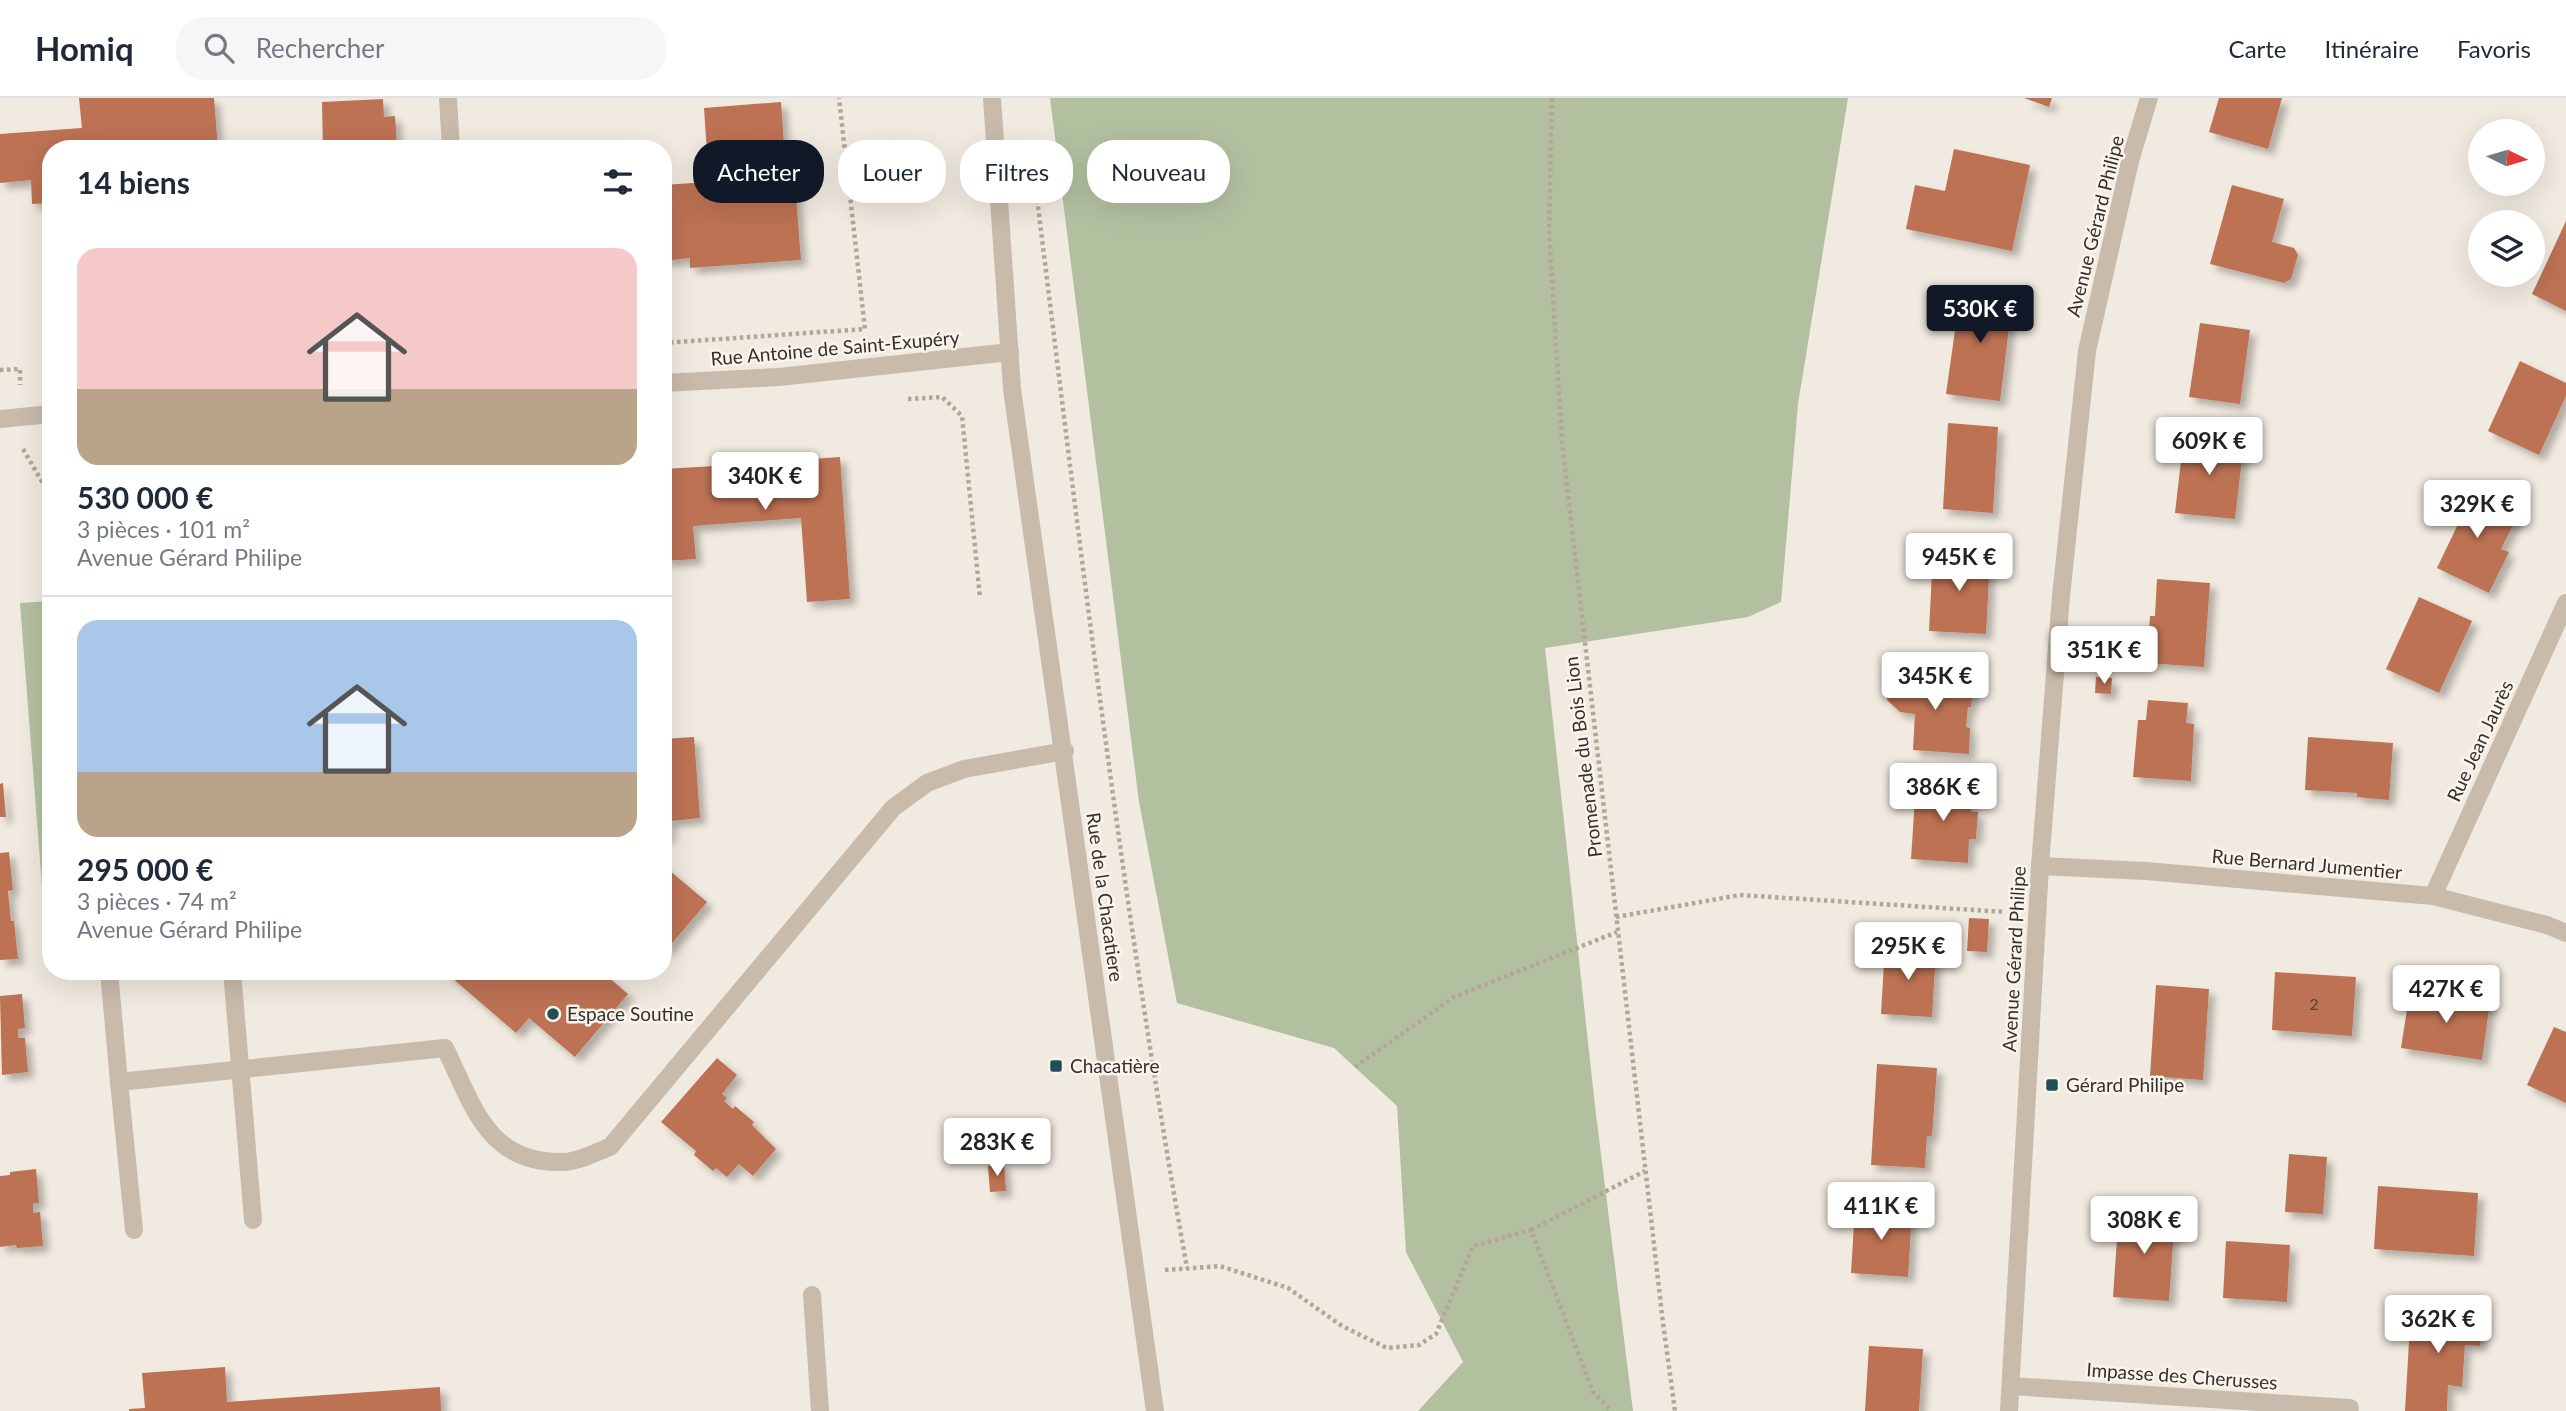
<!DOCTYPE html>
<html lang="fr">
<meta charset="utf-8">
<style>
:root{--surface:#fff;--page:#f6f6f7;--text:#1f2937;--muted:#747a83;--line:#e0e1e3;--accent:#111827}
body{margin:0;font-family:Lato,sans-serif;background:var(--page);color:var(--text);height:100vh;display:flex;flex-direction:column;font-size:26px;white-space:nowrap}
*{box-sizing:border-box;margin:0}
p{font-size:23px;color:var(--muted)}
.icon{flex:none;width:38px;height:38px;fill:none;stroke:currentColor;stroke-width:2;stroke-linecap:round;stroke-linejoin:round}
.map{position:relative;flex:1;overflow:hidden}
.drawer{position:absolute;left:42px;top:42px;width:630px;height:840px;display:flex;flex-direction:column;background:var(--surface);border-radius:28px;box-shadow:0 7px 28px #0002}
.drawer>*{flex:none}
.banner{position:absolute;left:693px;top:42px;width:665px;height:63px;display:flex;gap:14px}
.needle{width:46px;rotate:95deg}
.buttons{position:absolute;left:2468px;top:21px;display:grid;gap:14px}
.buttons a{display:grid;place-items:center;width:77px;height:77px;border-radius:50%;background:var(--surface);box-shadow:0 7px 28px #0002;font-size:35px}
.price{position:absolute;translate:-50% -60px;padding:0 16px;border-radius:7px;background:#fff;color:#222;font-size:23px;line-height:46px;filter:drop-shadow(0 2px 4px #0008)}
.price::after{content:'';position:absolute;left:50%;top:42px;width:21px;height:16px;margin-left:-10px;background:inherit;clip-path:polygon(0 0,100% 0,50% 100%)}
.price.selected{background:var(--accent);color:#fff}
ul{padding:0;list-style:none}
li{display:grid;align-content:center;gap:14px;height:371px;padding:0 35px}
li+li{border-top:2px solid var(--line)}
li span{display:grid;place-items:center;height:217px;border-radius:21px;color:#555}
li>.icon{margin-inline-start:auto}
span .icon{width:126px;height:126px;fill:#fffc;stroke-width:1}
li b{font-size:30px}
h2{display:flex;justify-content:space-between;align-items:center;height:84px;padding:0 35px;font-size:30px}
.chip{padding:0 24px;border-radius:28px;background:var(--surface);box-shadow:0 7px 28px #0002;font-size:24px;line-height:63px}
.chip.selected{background:var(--accent);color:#fff}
header{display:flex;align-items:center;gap:42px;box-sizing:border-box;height:98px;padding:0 35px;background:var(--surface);border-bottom:2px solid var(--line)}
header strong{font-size:33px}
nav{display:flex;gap:38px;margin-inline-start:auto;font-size:24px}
.search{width:490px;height:63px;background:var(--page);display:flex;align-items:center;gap:18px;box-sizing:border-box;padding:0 24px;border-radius:28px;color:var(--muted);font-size:26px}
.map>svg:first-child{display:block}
.green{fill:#b3c0a0}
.building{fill:#bd7252;filter:url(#shadow)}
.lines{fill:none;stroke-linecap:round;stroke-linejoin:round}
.path{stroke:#b5a596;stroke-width:4.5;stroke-dasharray:3.5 3.5;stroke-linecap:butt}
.service{stroke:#c9bbac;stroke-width:18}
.minor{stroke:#c9bbac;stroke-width:18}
.tertiary{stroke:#c9bbac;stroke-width:18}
.poi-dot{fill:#235056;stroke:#f9f4ec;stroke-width:2.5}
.labels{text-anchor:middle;stroke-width:5;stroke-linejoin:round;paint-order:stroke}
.number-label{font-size:16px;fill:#584034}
.street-label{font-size:19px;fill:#372f2a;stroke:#f9f4ec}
.poi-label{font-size:19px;fill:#372f2a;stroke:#f9f4ec;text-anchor:start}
</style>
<header>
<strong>Homiq</strong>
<div class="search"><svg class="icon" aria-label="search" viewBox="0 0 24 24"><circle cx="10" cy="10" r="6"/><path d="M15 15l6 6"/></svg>Rechercher</div>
<nav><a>Carte</a><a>Itinéraire</a><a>Favoris</a></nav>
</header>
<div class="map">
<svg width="2566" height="1313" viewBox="0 0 2566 1313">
<defs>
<filter id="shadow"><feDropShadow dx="6" dy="6" stdDeviation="3.5" flood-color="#0004"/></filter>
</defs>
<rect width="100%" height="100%" fill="#f1eae0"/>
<g class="green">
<polygon points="1050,0 1848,0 1798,306 1781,504 1748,519 1545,550 1595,1008 1633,1313 1418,1313 1463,1264 1406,1154 1397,1008 1334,950 1177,905 1139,704"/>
<polygon points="51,503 51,787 42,788 20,505"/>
</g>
<g class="building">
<polygon points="79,0 214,0 218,51 51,51 51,105 32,106 31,82 0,85 0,36 82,30"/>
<polygon points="2024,0 2052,0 2049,9"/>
<polygon points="2219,0 2282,0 2268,51 2209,34"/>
<polygon points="383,1 384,19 395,18 397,50 323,51 322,4"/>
<polygon points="781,4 785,61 793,60 801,162 690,170 690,160 663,163 663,87 709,84 704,10"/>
<polygon points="1954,51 2030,67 2012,153 1906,131 1915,87 1945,93"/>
<polygon points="2232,87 2284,101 2272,144 2294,150 2298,157 2291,181 2284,185 2210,166"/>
<polygon points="2566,123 2566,213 2532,196"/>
<polygon points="1961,190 2013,197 2000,303 1946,296"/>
<polygon points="2200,225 2250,232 2240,306 2189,299"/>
<polygon points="2520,263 2566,285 2566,298 2539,357 2488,333"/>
<polygon points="1948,325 1998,329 1993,415 1943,411"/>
<polygon points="2184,337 2244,344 2235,421 2175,415"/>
<polygon points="840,359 850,501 807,504 801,420 693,428 696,461 663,463 663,371 715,368 716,376 742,374 742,366"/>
<polygon points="2459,390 2519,415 2501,451 2509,454 2489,495 2437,470 2460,422 2447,416"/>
<polygon points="1933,455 1990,458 1986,536 1929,533"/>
<polygon points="2157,481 2210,485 2204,569 2147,565 2150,518 2155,518"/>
<polygon points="2419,499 2472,523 2439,595 2386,571"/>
<polygon points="1903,578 1974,583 1971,609 1968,609 1966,629 1970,630 1969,656 1913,652 1915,616 1900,614 1887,602 1888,588"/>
<polygon points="2096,579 2112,580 2111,596 2095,595"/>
<polygon points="2148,602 2188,605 2186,625 2194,626 2191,683 2133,679 2138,622 2146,622"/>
<polygon points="694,639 700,720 671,723 666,728 672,732 663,742 663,641"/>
<polygon points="2308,639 2393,645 2389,702 2357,699 2357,695 2305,692"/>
<polygon points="3,685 6,719 0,719 0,686"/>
<polygon points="1916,685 1973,689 1971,714 1978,714 1976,741 1969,741 1968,765 1911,761"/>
<polygon points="9,754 13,792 8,793 11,823 14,823 18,861 0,862 0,755"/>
<polygon points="663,767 707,804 663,856"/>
<polygon points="1969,820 1989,821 1987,854 1967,853"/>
<polygon points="1885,849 1936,853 1932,919 1881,916"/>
<polygon points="444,873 601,873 628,896 575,959 529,920 516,935"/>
<polygon points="2275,874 2356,879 2352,938 2272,932"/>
<polygon points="2156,887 2209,891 2203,982 2150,978"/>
<polygon points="2410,892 2490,904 2482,962 2401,950"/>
<polygon points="22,896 25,930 18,931 18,940 25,940 28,974 2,977 0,898"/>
<polygon points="2554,929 2566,934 2566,1005 2527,987"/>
<polygon points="717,960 737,977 722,996 727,1000 724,1003 733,1011 735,1008 754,1024 752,1027 776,1051 753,1078 739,1066 727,1079 716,1070 713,1073 694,1057 696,1053 661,1024"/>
<polygon points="1877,966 1937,970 1932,1038 1927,1038 1925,1070 1871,1067"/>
<polygon points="2289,1056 2327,1059 2323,1116 2285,1114"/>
<polygon points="1004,1066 1006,1093 990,1094 988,1068"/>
<polygon points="36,1071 39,1105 33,1105 33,1115 40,1114 43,1148 17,1150 16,1147 0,1149 0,1078 10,1077 10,1074"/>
<polygon points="2378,1088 2478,1095 2474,1158 2374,1151"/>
<polygon points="1855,1110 1912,1114 1908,1179 1851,1175"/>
<polygon points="2119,1113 2175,1117 2169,1203 2113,1199"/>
<polygon points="2226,1143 2290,1147 2287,1204 2223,1200"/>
<polygon points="2411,1209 2482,1214 2480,1248 2465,1247 2462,1289 2448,1287 2447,1313 2405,1313"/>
<polygon points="1869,1248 1923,1251 1919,1313 1865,1313"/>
<polygon points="225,1269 227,1304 440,1289 441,1313 129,1313 129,1311 145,1310 142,1275"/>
</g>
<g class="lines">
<g class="path">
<polyline points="1552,0 1549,132 1562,344 1663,1225 1675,1313"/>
<path d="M 1032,60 C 1078,430 1121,802 1187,1170"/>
<polyline points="663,245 865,231 839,0"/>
<polyline points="0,272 20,271 20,287"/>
<polyline points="908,301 942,299 962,318 980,500"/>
<polyline points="23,351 51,399"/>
<polyline points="1616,819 1740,797 2005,814"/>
<polyline points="1355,969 1454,899 1617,834"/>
<polyline points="1531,1132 1645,1073"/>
<polyline points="1165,1172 1220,1168 1288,1190 1342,1228 1387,1250 1419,1247 1436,1236 1473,1148 1531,1132 1593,1294 1612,1313"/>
</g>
<g class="service">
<polyline points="109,873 119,984"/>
<polyline points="232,873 253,1122"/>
<path d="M 134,1132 L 119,984 L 445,950 C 473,1007 487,1066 563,1064 C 578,1064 596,1054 610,1049 L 893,710 L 927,685 L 964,671 L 1065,653"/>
<polyline points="812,1197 820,1313"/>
</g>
<g class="minor">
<polyline points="448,0 451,51"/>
<polyline points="663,285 779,279 1010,254"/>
<polyline points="0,321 51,316"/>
<polyline points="2040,768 2146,773 2433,798 2547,827 2566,835"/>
<polyline points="2433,798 2566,505"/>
<polyline points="2011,1288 2350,1310"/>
<polyline points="2009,1313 2040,768 2061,498 2087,253 2130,63 2149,0"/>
</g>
<polyline class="tertiary" points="992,0 1012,291 1155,1313"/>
</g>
<g class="poi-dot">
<circle cx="553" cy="916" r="7"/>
<rect x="1049" y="961" width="14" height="14" rx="3.5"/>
<rect x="2045" y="980" width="14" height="14" rx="3.5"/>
</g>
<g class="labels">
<g class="number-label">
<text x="2314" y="912">2</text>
</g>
<g class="street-label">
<text transform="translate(2095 128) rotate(-76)" y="7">Avenue Gérard Philipe</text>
<text transform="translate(835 250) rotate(-5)" y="7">Rue Antoine de Saint-Exupéry</text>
<text transform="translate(2480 643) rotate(-65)" y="7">Rue Jean Jaurès</text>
<text transform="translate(1583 659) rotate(-97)" y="7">Promenade du Bois Lion</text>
<text transform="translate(2307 766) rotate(5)" y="7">Rue Bernard Jumentier</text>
<text transform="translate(1105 799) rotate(82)" y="7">Rue de la Chacatiere</text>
<text transform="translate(2014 861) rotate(-87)" y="7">Avenue Gérard Philipe</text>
<text transform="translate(2182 1278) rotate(4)" y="7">Impasse des Cherusses</text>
</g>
<g class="poi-label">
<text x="567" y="923">Espace Soutine</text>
<text x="1070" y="975">Chacatière</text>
<text x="2066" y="994">Gérard Philipe</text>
</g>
</g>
</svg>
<div class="buttons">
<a><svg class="needle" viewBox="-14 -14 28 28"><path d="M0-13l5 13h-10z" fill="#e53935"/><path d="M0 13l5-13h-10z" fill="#747a83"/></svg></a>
<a><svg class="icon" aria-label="layers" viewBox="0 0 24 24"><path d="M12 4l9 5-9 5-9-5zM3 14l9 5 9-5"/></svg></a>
</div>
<b class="price selected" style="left:1980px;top:247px">530K €</b>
<b class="price" style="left:2209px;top:379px">609K €</b>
<b class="price" style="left:765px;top:414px">340K €</b>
<b class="price" style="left:2477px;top:442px">329K €</b>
<b class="price" style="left:1959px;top:495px">945K €</b>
<b class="price" style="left:2104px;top:588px">351K €</b>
<b class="price" style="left:1935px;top:614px">345K €</b>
<b class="price" style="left:1943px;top:725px">386K €</b>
<b class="price" style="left:1908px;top:884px">295K €</b>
<b class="price" style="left:2446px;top:927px">427K €</b>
<b class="price" style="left:997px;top:1080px">283K €</b>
<b class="price" style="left:1881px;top:1144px">411K €</b>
<b class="price" style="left:2144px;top:1158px">308K €</b>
<b class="price" style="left:2438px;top:1257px">362K €</b>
<div class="banner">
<a class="chip selected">Acheter</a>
<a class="chip">Louer</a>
<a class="chip">Filtres</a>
<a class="chip">Nouveau</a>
</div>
<section class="drawer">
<h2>14 biens<svg class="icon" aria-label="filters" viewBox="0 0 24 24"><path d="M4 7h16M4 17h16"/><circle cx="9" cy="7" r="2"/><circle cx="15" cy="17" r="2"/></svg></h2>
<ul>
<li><span style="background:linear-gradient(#f6c9c9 65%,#b9a48a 0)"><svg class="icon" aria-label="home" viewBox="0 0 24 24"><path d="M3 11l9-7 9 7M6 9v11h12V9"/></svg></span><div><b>530 000 €</b><p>3 pièces · 101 m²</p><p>Avenue Gérard Philipe</p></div></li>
<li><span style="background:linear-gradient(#a9c7e8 70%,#b9a48a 0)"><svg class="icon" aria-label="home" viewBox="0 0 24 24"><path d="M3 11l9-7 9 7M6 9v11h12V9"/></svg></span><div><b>295 000 €</b><p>3 pièces · 74 m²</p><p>Avenue Gérard Philipe</p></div></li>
</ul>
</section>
</div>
